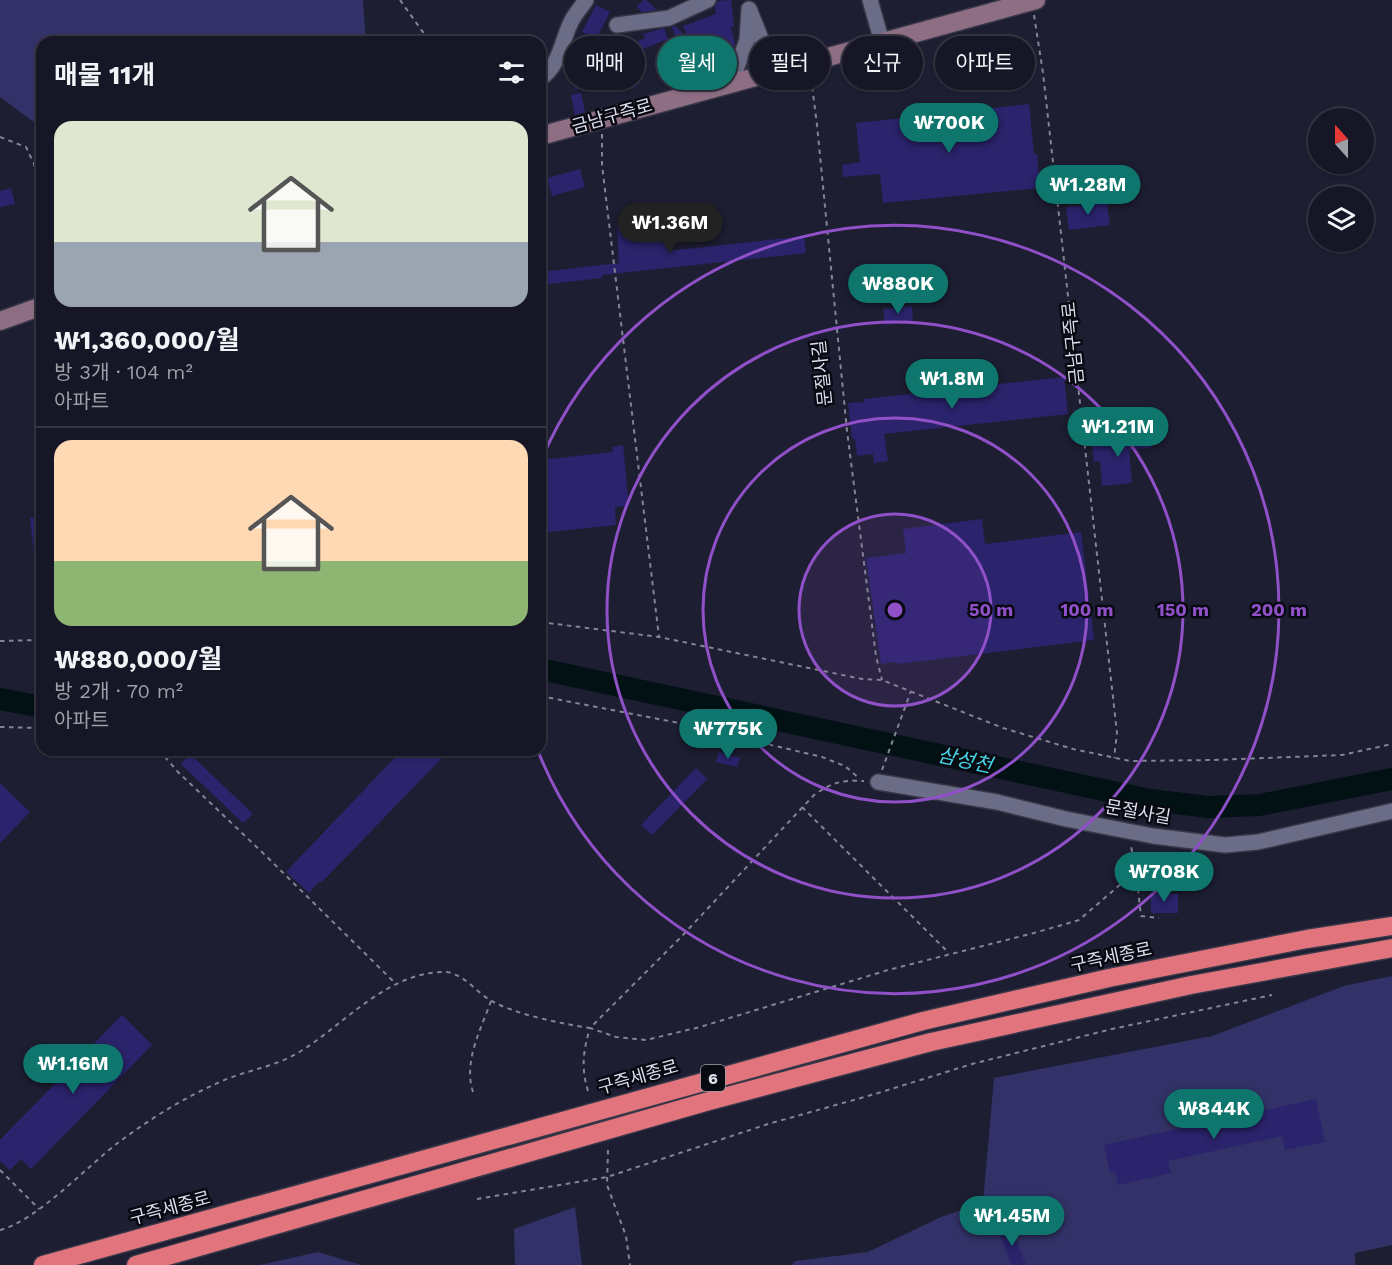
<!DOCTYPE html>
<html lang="ko">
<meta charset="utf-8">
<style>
:root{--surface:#161626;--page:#232332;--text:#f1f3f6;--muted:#9e9fa7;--line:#353543;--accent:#0f766e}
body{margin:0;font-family:"Work Sans","Noto Sans KR",sans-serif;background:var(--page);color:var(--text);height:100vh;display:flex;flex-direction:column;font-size:22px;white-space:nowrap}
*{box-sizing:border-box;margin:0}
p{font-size:20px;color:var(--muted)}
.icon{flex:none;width:33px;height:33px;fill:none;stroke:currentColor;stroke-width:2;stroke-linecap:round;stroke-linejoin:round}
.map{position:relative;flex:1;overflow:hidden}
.panel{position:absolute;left:36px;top:36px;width:510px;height:720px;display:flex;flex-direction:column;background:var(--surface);border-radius:18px;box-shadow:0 2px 4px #0004,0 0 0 2px var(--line)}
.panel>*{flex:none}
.top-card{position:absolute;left:564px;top:36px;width:570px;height:54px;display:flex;gap:12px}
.needle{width:39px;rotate:339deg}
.tools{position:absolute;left:1308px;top:108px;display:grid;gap:12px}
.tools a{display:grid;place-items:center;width:66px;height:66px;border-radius:50%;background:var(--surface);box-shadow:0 2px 4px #0004,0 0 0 2px var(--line);font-size:30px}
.price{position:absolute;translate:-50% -51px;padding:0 14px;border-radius:21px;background:var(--accent);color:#fff;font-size:20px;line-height:39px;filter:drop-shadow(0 2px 3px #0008)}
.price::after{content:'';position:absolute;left:50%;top:36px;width:18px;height:14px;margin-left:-9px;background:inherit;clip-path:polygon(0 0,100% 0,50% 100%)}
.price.selected{background:#222;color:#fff}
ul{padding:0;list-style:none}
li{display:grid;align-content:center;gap:12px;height:318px;padding:0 18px}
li+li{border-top:2px solid var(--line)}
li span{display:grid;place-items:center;height:186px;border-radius:18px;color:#555}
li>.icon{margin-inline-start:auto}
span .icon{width:108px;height:108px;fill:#fffc;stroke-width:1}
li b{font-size:26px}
h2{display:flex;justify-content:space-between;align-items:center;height:72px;padding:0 18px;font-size:26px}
.tag{padding:0 21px;border-radius:27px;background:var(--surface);box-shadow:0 2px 4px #0004,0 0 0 2px var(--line);font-size:21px;line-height:54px}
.tag.selected{background:var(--accent);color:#fff}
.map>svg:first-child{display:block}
.green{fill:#333268}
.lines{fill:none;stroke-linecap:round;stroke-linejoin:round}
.river{stroke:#021214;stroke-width:22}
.building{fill:#2b236c}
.street-casing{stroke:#373748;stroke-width:18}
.secondary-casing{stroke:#373748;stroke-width:21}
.highway-casing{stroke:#373748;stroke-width:21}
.path{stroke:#848495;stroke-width:2;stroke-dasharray:4.5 4.5;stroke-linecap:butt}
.street{stroke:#6b6c85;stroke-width:15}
.secondary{stroke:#8e6e83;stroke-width:18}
.highway{stroke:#e1747d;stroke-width:18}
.ring{fill:none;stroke:#8f50c8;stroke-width:3}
.labels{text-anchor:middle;stroke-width:5;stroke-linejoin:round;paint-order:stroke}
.shield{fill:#090912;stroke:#9e9fab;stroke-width:1.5}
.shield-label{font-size:16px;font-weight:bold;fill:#dedfed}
.street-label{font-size:18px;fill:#dedfed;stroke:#090912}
.water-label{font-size:20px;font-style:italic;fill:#45d6e7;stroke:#090912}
.centre{fill:#8f50c8;stroke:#090912;stroke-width:3}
.ring-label{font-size:18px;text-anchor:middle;font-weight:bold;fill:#8f50c8;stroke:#090912;stroke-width:5;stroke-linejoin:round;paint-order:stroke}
</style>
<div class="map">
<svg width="1392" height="1265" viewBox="0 0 1392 1265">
<rect width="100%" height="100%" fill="#1e1e33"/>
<g class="green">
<polygon points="0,0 363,0 366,42 42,42 42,128 0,97"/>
<polygon points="1392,976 1392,1245 1355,1253 1355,1265 792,1265 795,1261 868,1252 941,1217 983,1203 994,1078 1212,1036 1344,986"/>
<polygon points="575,1207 582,1265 515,1265 514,1229"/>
<polygon points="318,1252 361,1265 260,1265"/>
</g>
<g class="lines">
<g class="river">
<polyline points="540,669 1150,800 1209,807 1259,805 1392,779"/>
<polyline points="0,699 42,707"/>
</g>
</g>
<g class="building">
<polygon points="643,0 646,0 657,10 642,12 637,7"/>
<polygon points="731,0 734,27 731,27 735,44 731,54 712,59 716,69 694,79 687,63 686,63 672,27 675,26 688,38 683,26 716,14 715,7 718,1"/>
<polygon points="596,5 610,12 596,39 582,32"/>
<polygon points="664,28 668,39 641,50 644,55 623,65 617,52 645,38 643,34"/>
<polygon points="627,67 642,80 635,88 620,75"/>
<polygon points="600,68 603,83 575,90 572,75"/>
<polygon points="581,93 585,112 575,115 571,95"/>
<polygon points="1029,104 1034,154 1037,154 1040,188 883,203 880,174 843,177 842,165 860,162 856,123"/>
<polygon points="580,169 585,187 552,196 547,178"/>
<polygon points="11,188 15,204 0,207 0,191"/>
<polygon points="1107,203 1110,225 1069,230 1066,207"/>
<polygon points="664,221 668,251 804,236 806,253 602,275 602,278 540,285 540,272 619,263 617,226"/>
<polygon points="912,306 913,321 885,325 883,309"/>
<polygon points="1064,377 1068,414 884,434 888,461 874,463 873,454 857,456 855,439 852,439 848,403 864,402 864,399"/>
<polygon points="1150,435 1151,448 1129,450 1132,483 1102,486 1100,461 1094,462 1092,446 1106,444 1106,439"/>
<polygon points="623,445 629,506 615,507 616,525 540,533 540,460 613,452 612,447"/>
<polygon points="42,517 42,564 35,564 30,518"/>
<polygon points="982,519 985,544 1081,532 1094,640 897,664 896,662 881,664 866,558 906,553 903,529"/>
<polygon points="402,750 433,750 442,758 321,883 320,881 309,893 286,872"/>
<polygon points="719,752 740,758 737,767 716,762"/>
<polygon points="190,754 253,814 243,823 181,764"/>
<polygon points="696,768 707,779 652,835 641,825"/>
<polygon points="0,783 30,812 0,843"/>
<rect x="1151" y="894" width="27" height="19"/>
<polygon points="122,1015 152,1045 31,1169 21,1159 10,1170 0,1161 0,1140"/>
<polygon points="1316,1099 1325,1142 1285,1150 1282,1136 1168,1161 1171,1173 1118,1185 1115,1172 1110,1173 1104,1145"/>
<polygon points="1010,1226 1026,1265 1012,1265 998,1231"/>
</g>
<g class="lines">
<g class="street-casing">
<g id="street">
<polyline points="870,0 882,42"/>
<polyline points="750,11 774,71"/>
<polyline points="617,25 669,18 708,0"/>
<path d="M 540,79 C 561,64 561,41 572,20 C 576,13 582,6 586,0"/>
<polyline points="731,83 747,40 749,9"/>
<polyline points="878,782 997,802 1066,819 1153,836 1225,845 1258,842 1392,811"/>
</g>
</g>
<g class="secondary-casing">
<g id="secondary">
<polyline points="540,136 1036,0"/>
<polyline points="0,321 42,306"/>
</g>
</g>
<g class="highway-casing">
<g id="highway">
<polyline points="43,1265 923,1021 1109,978 1307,939 1392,926"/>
<polyline points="136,1265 709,1101 931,1042 1191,985 1392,948"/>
</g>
</g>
<g class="path">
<polyline points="400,0 430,42"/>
<polyline points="1034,15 1043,73 1117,733 1114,758"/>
<polyline points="811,78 817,125 847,431 876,656 882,680"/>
<polyline points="602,134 602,165 659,637"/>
<polyline points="0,137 26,147 34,164 42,194"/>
<polyline points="540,622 659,637 862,679 882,680 1003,728 1073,749 1130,761 1214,760 1342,755 1392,744"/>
<polyline points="0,641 42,640"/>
<polyline points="540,696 679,723 822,757 845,766 860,779"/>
<polyline points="0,727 42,728"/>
<polyline points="159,750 178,772 264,854 396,984"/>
<polyline points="882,770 911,691"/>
<polyline points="802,807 949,953"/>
<polyline points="1136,871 1141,916 1159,918"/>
<path d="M 588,1091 C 581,1068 583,1051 590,1028 L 616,1037 L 646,1040 L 700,1027 L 888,970 L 1034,933 L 1079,920 L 1136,871 L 1131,846"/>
<path d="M 473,1092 C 463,1062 481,1029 491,1001"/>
<polyline points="608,1150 607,1185 626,1236 630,1265"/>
<polyline points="0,1170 39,1209"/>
<polyline points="477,1199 607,1177 768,1124 875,1094 972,1064 1112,1029 1272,995"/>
<path d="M 0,1230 C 38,1220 86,1167 119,1142 C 150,1119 185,1097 220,1082 C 246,1070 276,1067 301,1051 C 346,1023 387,972 445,972 C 463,973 475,991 490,1000 C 513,1014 563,1024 590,1028 L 682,936 L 814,795 C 833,782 841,780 864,781"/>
</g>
<use href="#street" class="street"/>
<use href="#secondary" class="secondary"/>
<use href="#highway" class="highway"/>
</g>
<circle cx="895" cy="610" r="96" fill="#8f50c8" fill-opacity=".12"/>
<g class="ring">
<circle cx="895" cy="610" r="96"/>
<circle cx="895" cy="610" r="192"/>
<circle cx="895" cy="610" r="288"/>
<path d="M540 463A384 384 0 1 1 538 751"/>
</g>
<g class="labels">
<rect class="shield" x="701" y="1065" width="24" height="26" rx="4.5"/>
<g class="shield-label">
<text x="713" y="1084">6</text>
</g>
<g class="street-label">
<text transform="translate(612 116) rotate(-16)" y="6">금남구즉로</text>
<text transform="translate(1073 343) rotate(-96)" y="6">금남구즉로</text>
<text transform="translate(822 373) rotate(-96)" y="6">문절사길</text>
<text transform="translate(1138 812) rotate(10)" y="6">문절사길</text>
<text transform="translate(1111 957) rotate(-12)" y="6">구즉세종로</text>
<text transform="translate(638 1077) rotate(-16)" y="6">구즉세종로</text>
<text transform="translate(170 1208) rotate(-15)" y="6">구즉세종로</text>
</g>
<g class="water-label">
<text transform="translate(965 760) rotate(12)" y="7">삼성천</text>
</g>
</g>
<circle cx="895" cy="610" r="9" class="centre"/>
<g class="ring-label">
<text x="991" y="616">50 m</text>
<text x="1087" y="616">100 m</text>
<text x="1183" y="616">150 m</text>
<text x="1279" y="616">200 m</text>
</g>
</svg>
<div class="tools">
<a><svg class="needle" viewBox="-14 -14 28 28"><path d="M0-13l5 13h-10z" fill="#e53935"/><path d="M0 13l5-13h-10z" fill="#9e9fa7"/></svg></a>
<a><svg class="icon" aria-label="layers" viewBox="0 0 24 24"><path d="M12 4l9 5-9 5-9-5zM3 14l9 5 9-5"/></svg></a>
</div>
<b class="price" style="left:949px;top:154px">₩700K</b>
<b class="price" style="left:1088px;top:216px">₩1.28M</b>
<b class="price selected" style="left:670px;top:254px">₩1.36M</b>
<b class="price" style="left:898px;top:315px">₩880K</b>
<b class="price" style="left:952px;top:410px">₩1.8M</b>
<b class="price" style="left:1118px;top:458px">₩1.21M</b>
<b class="price" style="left:728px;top:760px">₩775K</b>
<b class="price" style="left:1164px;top:903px">₩708K</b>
<b class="price" style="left:73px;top:1095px">₩1.16M</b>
<b class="price" style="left:1214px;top:1140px">₩844K</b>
<b class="price" style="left:1012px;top:1247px">₩1.45M</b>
<div class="top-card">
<a class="tag">매매</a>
<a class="tag selected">월세</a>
<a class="tag">필터</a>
<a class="tag">신규</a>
<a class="tag">아파트</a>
</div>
<section class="panel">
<h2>매물 11개<svg class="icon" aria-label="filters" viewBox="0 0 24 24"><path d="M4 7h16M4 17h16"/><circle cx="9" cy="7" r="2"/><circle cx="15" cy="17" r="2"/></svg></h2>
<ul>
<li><span style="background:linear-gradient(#dfe7d0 65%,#9aa5b1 0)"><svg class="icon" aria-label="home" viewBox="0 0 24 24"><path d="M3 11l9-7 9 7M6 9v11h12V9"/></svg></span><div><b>₩1,360,000/월</b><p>방 3개 · 104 m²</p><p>아파트</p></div></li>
<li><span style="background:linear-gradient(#ffd9b3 65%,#8fb573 0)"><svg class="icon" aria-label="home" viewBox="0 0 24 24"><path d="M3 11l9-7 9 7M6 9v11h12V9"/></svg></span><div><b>₩880,000/월</b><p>방 2개 · 70 m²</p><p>아파트</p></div></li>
</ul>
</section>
</div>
